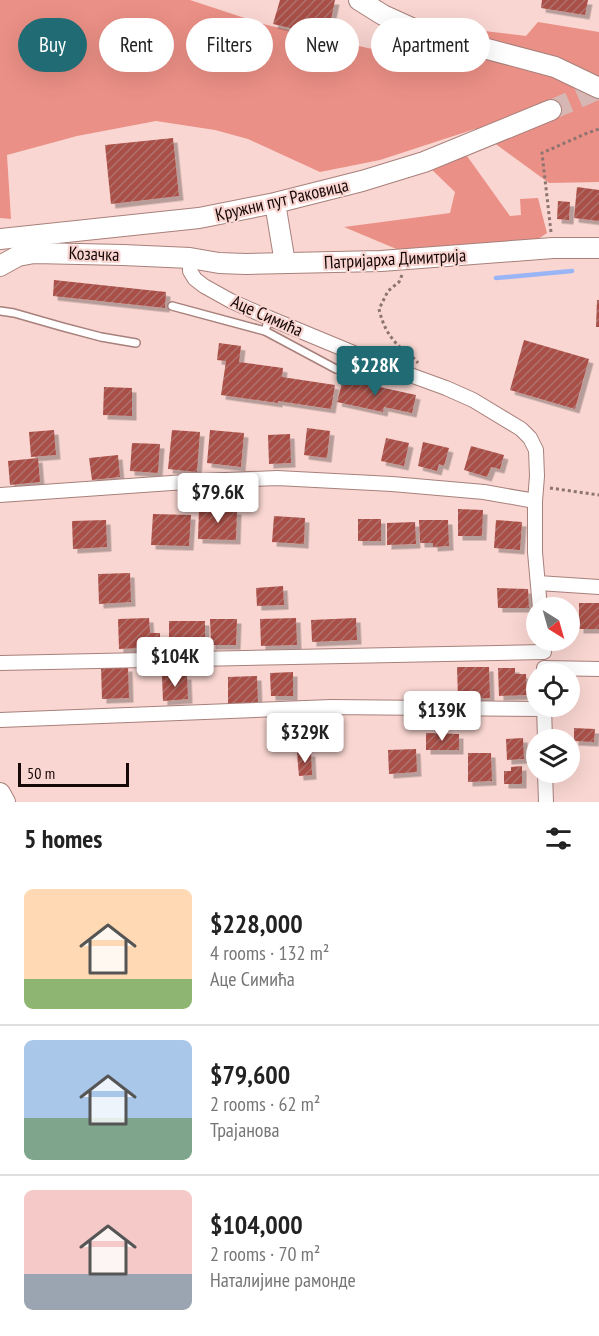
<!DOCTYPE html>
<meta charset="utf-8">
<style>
:root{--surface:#fff;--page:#f6f6f6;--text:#222;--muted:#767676;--line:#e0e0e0;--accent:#216b74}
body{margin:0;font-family:"PT Sans Narrow",sans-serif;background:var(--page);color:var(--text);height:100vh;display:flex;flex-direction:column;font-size:22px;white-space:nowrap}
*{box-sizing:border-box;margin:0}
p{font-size:20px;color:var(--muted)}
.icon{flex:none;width:33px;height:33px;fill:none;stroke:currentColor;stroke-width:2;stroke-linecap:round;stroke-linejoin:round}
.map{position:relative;height:802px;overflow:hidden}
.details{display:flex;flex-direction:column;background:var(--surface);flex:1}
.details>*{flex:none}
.hud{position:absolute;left:18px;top:18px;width:564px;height:54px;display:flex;gap:12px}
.needle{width:39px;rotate:143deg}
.tools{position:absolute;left:526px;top:597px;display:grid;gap:12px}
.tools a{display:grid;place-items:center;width:54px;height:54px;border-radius:50%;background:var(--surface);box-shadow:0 6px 24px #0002;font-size:30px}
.scale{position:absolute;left:18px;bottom:15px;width:111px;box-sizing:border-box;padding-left:6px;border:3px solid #160807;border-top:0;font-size:16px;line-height:21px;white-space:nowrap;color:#160807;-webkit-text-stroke:4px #f9d6d1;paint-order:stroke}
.price{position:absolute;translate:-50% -51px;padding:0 14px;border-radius:6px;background:#fff;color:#222;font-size:20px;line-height:39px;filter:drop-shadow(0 2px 3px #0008)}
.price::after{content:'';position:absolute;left:50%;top:36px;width:18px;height:14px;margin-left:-9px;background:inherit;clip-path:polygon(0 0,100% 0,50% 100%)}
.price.active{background:var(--accent);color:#fff}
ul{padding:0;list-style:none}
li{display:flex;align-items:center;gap:18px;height:150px;padding:0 24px}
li+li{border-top:2px solid var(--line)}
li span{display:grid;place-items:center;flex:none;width:168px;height:120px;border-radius:9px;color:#555}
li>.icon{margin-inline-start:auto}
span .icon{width:72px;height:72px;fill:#fffc;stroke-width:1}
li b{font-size:26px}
h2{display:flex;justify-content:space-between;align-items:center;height:72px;padding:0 24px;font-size:26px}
.pill{padding:0 21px;border-radius:27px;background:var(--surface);box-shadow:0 6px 24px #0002;font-size:21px;line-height:54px}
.pill.active{background:var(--accent);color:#fff}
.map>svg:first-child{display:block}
.grass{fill:#eb9086}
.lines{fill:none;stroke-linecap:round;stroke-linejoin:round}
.stream{stroke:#9ab5f5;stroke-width:4.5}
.building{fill:url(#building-hatch);filter:url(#shadow)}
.secondary-tunnel{stroke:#d7b7b3;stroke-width:20;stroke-dasharray:20 10;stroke-linecap:butt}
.lane-casing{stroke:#a8807b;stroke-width:10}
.street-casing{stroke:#a8807b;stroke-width:16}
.secondary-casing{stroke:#a8807b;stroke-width:22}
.path{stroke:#8d7471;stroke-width:3;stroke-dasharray:3 3;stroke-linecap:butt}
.lane{stroke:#fff;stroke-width:7}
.street{stroke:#fff;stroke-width:14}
.secondary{stroke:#fff;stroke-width:20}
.labels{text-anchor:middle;stroke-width:4.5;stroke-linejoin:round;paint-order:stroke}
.street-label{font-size:18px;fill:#160807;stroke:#f9d6d1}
</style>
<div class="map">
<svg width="599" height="802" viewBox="0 0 599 802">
<defs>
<pattern id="building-hatch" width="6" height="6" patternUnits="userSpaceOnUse" patternTransform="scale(1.5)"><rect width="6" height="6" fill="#a94f47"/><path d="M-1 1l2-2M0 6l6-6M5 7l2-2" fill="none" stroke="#af736e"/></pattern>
<filter id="shadow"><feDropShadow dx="4.5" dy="4.5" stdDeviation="0" flood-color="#0004"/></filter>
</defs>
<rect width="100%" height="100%" fill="#f9d6d1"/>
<g class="grass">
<polygon points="0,0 190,0 263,24 313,36 386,52 423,59 441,49 450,27 526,36 538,22 599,32 599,182 549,183 475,129 380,160 320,172 248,139 215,130 156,121 77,136 7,155 11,219 0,218"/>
<polygon points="467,156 510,216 521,215 520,199 538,198 547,233 535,241 406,253 344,227 450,213 455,192 428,166"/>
</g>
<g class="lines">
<polyline class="stream" points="496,278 572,271"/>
</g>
<g class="building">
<polygon points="280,0 335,0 329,29 320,27 290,28 273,24"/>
<polygon points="542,0 588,0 585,15 541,8"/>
<polygon points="173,138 179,196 111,204 105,145"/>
<polygon points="577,187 599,190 599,221 574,218"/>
<polygon points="558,201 570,202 569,220 557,219"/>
<polygon points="54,280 166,292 165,308 53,296"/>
<polygon points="597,300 599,300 599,327 596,327"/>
<polygon points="524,340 589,359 575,409 510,390"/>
<polygon points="219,343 241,346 239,362 283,368 282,377 335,385 331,409 278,401 278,403 221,395 226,361 217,360"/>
<polygon points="343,379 416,395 412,413 384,407 383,412 337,402"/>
<polygon points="104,387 132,388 132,416 103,415"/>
<polygon points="307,428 330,431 327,458 304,455"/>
<polygon points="54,430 56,455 31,457 29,432"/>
<polygon points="172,430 200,432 197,472 168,469"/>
<polygon points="210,430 244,433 241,467 207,463"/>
<polygon points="290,434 291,463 269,464 268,435"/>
<polygon points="386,438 409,443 404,466 381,461"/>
<polygon points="423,442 449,448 444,466 439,464 437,471 418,466"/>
<polygon points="132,443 160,444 158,473 130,471"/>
<polygon points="471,446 504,455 500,469 491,467 487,477 464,470"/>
<polygon points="118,455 120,477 92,480 89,458"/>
<polygon points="38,458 40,482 10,485 8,461"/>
<polygon points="199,509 237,510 236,540 198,539"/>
<polygon points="458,509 483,510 482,536 458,536"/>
<polygon points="153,514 191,515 189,546 151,545"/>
<polygon points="274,516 305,518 304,544 272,542"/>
<rect x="358" y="519" width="23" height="22"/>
<polygon points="106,520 107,547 73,549 72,521"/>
<polygon points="419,520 448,520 449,546 433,547 433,543 420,543"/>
<polygon points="496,520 522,522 520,550 494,548"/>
<polygon points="415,522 416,544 387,545 387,523"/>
<polygon points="130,573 131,602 99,604 98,574"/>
<polygon points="283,586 284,605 257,606 256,588"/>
<polygon points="497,588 528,589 529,608 498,608"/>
<rect x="579" y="603" width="20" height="26"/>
<polygon points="149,618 150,633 160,633 160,647 119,649 118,619"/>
<polygon points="296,618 297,645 261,646 260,619"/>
<polygon points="356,618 357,640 312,642 311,620"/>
<polygon points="210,619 237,619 236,645 211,645"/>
<rect x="169" y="621" width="36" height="26"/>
<polygon points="128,667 129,698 102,699 101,668"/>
<polygon points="457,667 489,667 490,698 458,699"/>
<polygon points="498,668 515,668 515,674 526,674 527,695 499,696"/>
<polygon points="293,672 293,696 271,696 270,673"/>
<polygon points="187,675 188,699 163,701 162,676"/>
<polygon points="257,676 258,703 228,704 228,677"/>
<polygon points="574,728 595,729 594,742 574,741"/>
<polygon points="426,733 459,734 459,750 426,750"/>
<polygon points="523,738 524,759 507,760 506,739"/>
<polygon points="416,749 417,772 389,774 388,750"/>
<polygon points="311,752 312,775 299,776 297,753"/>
<polygon points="468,753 491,753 492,781 468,782"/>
<polygon points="522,766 522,784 504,784 504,771 511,771 511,767"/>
</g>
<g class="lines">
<polyline class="secondary-tunnel" points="551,110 599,89"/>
<g class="lane-casing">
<g id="lane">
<polyline points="172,306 265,331"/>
<polyline points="0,311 14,313 63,327 101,337 136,343"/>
<polyline points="269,318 265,331 336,369"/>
</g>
</g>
<g class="street-casing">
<g id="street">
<polyline points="190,258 190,271 195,279 204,286 231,301 269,318 380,364 446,388 473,400 521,429 530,438 536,450 537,476 535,501 535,552 540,608"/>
<polyline points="0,495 200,481 277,478 392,484 484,492 535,501"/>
<polyline points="538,583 599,587"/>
<polyline points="0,663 544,652"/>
<polyline points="544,668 599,669"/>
<polyline points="544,706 545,740"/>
<polyline points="0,720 331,707 544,709"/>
<polyline points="545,772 546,802"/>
</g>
</g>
<g class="secondary-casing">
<g id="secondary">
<polyline points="359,0 383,15 416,30 555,67 599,88"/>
<polyline points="275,203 285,263"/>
<polyline points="0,239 199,218 275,203 362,181 424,162 551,110"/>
<polyline points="0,266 18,256 34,253 123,255 190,258 219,263 246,264 381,261 553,248 599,248"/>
<polyline points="0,793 5,802"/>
</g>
</g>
<g class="path">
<polyline points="551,232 542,153 585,134 599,129"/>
<path d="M 402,275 L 399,282 L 388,291 L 379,309 C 382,322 387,334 397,344 C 403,351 412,355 418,363"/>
<polyline points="550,488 599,495"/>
</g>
<use href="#lane" class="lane"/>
<use href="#street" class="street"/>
<use href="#secondary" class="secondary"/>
</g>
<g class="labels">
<g class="street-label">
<text transform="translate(282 200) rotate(-13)" y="6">Кружни пут Раковица</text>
<text transform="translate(94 254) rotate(2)" y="6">Козачка</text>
<text transform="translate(395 259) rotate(-3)" y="6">Патријарха Димитрија</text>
<text transform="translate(267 316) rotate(24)" y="6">Аце Симића</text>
</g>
</g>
</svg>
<div class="tools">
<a><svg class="needle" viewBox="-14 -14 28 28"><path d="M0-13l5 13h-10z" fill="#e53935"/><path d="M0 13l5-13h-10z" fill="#767676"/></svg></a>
<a><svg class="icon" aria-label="locate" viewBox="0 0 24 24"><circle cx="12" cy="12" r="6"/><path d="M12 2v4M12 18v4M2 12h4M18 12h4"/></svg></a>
<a><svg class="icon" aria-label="layers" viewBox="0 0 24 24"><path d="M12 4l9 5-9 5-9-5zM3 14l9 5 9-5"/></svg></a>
</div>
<div class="scale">50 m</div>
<b class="price active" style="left:375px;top:397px">$228K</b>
<b class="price" style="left:218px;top:524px">$79.6K</b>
<b class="price" style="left:175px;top:688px">$104K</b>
<b class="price" style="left:442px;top:742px">$139K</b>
<b class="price" style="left:305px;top:764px">$329K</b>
<div class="hud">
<a class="pill active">Buy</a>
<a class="pill">Rent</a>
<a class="pill">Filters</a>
<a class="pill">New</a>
<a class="pill">Apartment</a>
</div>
</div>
<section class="details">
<h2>5 homes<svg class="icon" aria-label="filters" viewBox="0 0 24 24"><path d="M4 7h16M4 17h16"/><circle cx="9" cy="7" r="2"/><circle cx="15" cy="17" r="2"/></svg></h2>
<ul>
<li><span style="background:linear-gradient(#ffd9b3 75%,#8fb573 0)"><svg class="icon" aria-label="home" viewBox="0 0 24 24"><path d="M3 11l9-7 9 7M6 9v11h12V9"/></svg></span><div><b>$228,000</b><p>4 rooms · 132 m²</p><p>Аце Симића</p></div></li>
<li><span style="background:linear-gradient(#a9c7e8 65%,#7fa58c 0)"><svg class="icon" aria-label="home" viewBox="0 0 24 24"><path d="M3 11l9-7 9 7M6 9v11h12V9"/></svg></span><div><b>$79,600</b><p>2 rooms · 62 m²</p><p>Трајанова</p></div></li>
<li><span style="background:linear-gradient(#f6c9c9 70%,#9aa5b1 0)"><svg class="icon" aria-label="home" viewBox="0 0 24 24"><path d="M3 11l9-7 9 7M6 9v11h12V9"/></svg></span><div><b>$104,000</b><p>2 rooms · 70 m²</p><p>Наталијине рамонде</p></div></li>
</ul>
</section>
